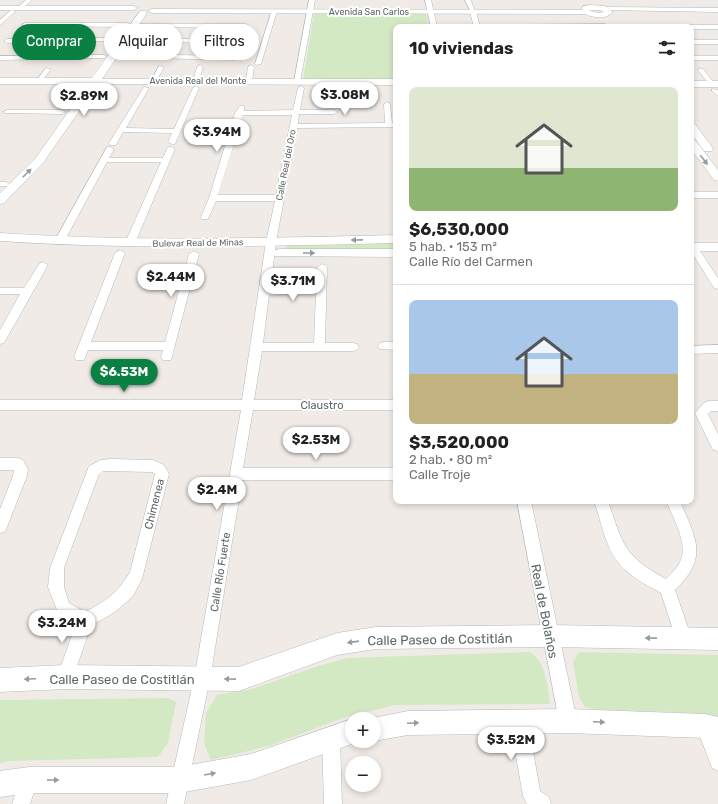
<!DOCTYPE html>
<html lang="es">
<meta charset="utf-8">
<style>
:root{--surface:#fff;--page:#f6f6f6;--text:#222;--muted:#767676;--line:#e0e0e0;--accent:#0b8043}
body{margin:0;font-family:Rubik,sans-serif;background:var(--page);color:var(--text);height:100vh;display:flex;flex-direction:column;font-size:15px;white-space:nowrap}
*{box-sizing:border-box;margin:0}
p{font-size:13px;color:var(--muted)}
.icon{flex:none;width:22px;height:22px;fill:none;stroke:currentColor;stroke-width:2;stroke-linecap:round;stroke-linejoin:round}
.map{position:relative;flex:1;overflow:hidden}
.side{position:absolute;left:393px;top:24px;width:301px;height:480px;display:flex;flex-direction:column;background:var(--surface);border-radius:8px;box-shadow:0 2px 6px #0003}
.side>*{flex:none}
.banner{position:absolute;left:12px;top:24px;width:321px;height:36px;display:flex;gap:8px}
.controls{position:absolute;left:345px;top:712px;display:grid;gap:8px}
.controls a{display:grid;place-items:center;width:36px;height:36px;border-radius:50%;background:var(--surface);box-shadow:0 2px 6px #0003;font-size:20px}
.price{position:absolute;translate:-50% -34px;padding:0 9px;border-radius:14px;background:#fff;color:#222;font-size:13px;line-height:26px;filter:drop-shadow(0 1px 2px #0008)}
.price::after{content:'';position:absolute;left:50%;top:24px;width:12px;height:9px;margin-left:-6px;background:inherit;clip-path:polygon(0 0,100% 0,50% 100%)}
.price.current{background:var(--accent);color:#fff}
ul{padding:0;list-style:none}
li{display:grid;align-content:center;gap:8px;height:212px;padding:0 16px}
li+li{border-top:1px solid var(--line)}
li span{display:grid;place-items:center;height:124px;border-radius:8px;color:#555}
li>.icon{margin-inline-start:auto}
span .icon{width:72px;height:72px;fill:#fffc;stroke-width:1}
li b{font-size:17px}
h2{display:flex;justify-content:space-between;align-items:center;height:48px;padding:0 16px;font-size:17px}
.pill{padding:0 14px;border-radius:18px;background:var(--surface);box-shadow:0 2px 6px #0003;font-size:14px;line-height:36px}
.pill.current{background:var(--accent);color:#fff}
.map>svg:first-child{display:block}
.green{fill:#d3e9c3}
.lines{fill:none;stroke-linecap:round;stroke-linejoin:round}
.street-casing{stroke:#b4babc;stroke-width:1}
.secondary-casing{stroke:#b3bbbc;stroke-width:1}
.street{fill:#fff;fill-rule:evenodd}
.secondary{fill:#fff;fill-rule:evenodd}
.oneway{fill:#969c9d}
.labels{text-anchor:middle;stroke-width:4;stroke-linejoin:round;paint-order:stroke}
.far-street-label{font-size:9px;fill:#5e6768;stroke:#fff}
.street-label{font-size:11px;fill:#5e6768;stroke:#fff}
.near-street-label{font-size:13px;fill:#5e6768;stroke:#fff}
</style>
<div class="map">
<svg width="718" height="804" viewBox="0 0 718 804">
<rect width="100%" height="100%" fill="#f1ebe7"/>
<g class="green">
<polygon points="314,13 426,13 429,27 396,27 396,80 303,80"/>
<polygon points="396,242 396,249 286,250 285,248 289,244"/>
<path d="M 530,652 C 546,663 548,686 550,704 L 395,705 L 343,718 L 269,746 L 211,760 L 204,743 L 206,713 L 217,695 L 252,689 L 315,667 L 347,658 Z"/>
<polygon points="579,652 718,655 718,720 676,712 601,710 585,707 579,697 573,662"/>
<polygon points="168,698 176,702 168,743 158,757 9,761 0,763 0,700"/>
</g>
<g class="lines">
<g class="street-casing">
<g id="street">
<polygon points="26,0 32,0 22,9 18,9 18,7"/>
<polygon points="309,0 315,0 300,82 297,84 294,82"/>
<polygon points="425,0 431,0 437,27 431,27"/>
<polygon points="465,0 471,0 474,10 470,10"/>
<polygon points="606,7 718,8 718,12 604,10 604,8"/>
<polygon points="11,10 16,11 0,25 0,20"/>
<polygon points="272,10 277,11 261,64 256,65 255,64"/>
<polygon points="473,10 476,12 480,27 474,27 470,12"/>
<polygon points="25,23 127,23 130,25 127,27 23,26 22,25"/>
<polygon points="135,24 246,24 249,26 246,28 133,27 133,25"/>
<polygon points="605,24 607,25 607,27 495,27 498,25"/>
<polygon points="615,25 666,25 669,27 612,27"/>
<polygon points="691,25 718,25 718,29 691,29 691,27 688,27"/>
<polygon points="116,38 118,39 118,41 7,43 4,41 7,39"/>
<polygon points="125,39 241,39 244,41 241,43 123,42 122,41"/>
<rect x="691" y="40" width="27" height="4"/>
<polygon points="113,54 235,56 238,58 235,60 111,57 111,55"/>
<polygon points="104,55 106,56 106,58 0,60 0,56"/>
<rect x="691" y="56" width="27" height="4"/>
<polygon points="200,65 203,67 199,81 194,82 193,81 197,67"/>
<polygon points="251,65 254,67 252,81 249,83 246,81 248,67"/>
<polygon points="159,66 164,67 156,82 152,82 151,81"/>
<polygon points="46,68 51,69 41,82 37,82 36,81"/>
<polygon points="699,69 703,69 715,84 714,85 710,85 698,70"/>
<polygon points="196,86 199,88 175,144 172,144 168,142 172,133 123,132 116,145 110,145 109,143 144,87 149,88 126,128 174,129 193,88"/>
<path d="M 301,86 L 304,88 L 300,110 L 334,110 L 338,112 L 334,114 L 299,114 L 298,124 L 385,123 L 384,104 L 387,102 L 390,104 L 392,123 L 396,123 L 396,127 L 297,128 L 276,242 L 270,289 L 316,287 L 317,267 L 322,264 L 325,265 L 327,267 L 325,343 L 353,343 L 357,344 L 359,347 L 357,350 L 353,351 L 262,351 L 254,400 L 396,400 L 396,410 L 253,410 L 243,468 L 396,468 L 396,480 L 242,480 L 210,679 L 184,804 L 166,804 L 194,679 L 241,410 L 0,410 L 0,400 L 242,400 L 266,242 L 275,201 L 216,201 L 208,219 L 202,219 L 201,217 L 209,198 L 235,113 L 240,106 L 244,106 L 244,111 L 293,110 L 298,88 ZM 243,115 L 292,115 L 276,195 L 218,195 ZM 316,293 L 314,343 L 263,343 L 269,295 Z"/>
<polygon points="712,89 718,90 718,96 712,91"/>
<polygon points="7,110 62,110 66,112 62,114 5,113 3,112"/>
<polygon points="107,147 110,147 114,149 109,158 163,158 168,147 171,147 175,149 135,243 130,246 125,243 161,162 107,162 64,242 62,244 56,244 54,242"/>
<polygon points="0,182 6,182 10,184 6,186 0,186"/>
<rect x="691" y="192" width="27" height="6"/>
<polygon points="693,244 696,245 718,278 718,289 714,288 691,251 691,245"/>
<polygon points="120,250 125,253 91,342 165,342 189,254 194,251 199,254 171,360 163,360 161,357 163,350 88,350 84,360 76,360 74,357 115,253"/>
<polygon points="43,262 48,265 4,343 0,344 0,330 20,294 0,294 0,288 24,288 40,263"/>
<polygon points="384,342 396,342 396,350 380,349 378,346 380,343"/>
<polygon points="718,345 718,353 691,354 691,346"/>
<polygon points="708,401 718,401 718,411 711,411 708,414 718,434 718,451 713,450 695,413 704,403"/>
<polygon points="0,458 18,458 23,460 28,469 27,476 7,527 5,532 0,533 0,509 13,476 14,470 0,470"/>
<path d="M 110,459 L 153,460 L 164,465 L 169,474 L 142,579 L 133,596 L 115,612 L 91,626 L 71,683 L 65,685 L 59,683 L 57,677 L 76,624 L 58,613 L 48,587 L 50,568 L 89,466 L 101,460 ZM 103,471 L 152,472 L 155,474 L 130,572 C 118,593 106,601 85,612 L 69,603 L 64,587 L 64,568 L 99,474 Z"/>
<polygon points="517,501 531,501 577,721 574,727 568,730 562,727 559,721"/>
<path d="M 594,501 L 608,501 C 623,545 623,555 666,579 C 671,574 677,568 680,562 C 689,544 673,518 666,501 L 680,501 C 696,539 709,557 675,590 L 692,639 L 690,645 L 684,647 L 678,645 L 661,593 C 648,586 635,579 624,569 C 606,552 602,524 594,501 Z"/>
<polygon points="519,713 525,716 528,722 540,791 549,797 551,804 527,804 523,796 510,722 513,716"/>
<polygon points="705,717 711,720 718,737 718,771 712,768 696,726 699,720"/>
<polygon points="331,729 337,732 340,738 342,804 324,804 322,738 325,732"/>
<polygon points="29,771 36,773 38,780 30,804 12,804 22,773"/>
</g>
</g>
<g class="secondary-casing">
<g id="secondary">
<path d="M 591,5 L 605,6 L 613,12 C 605,20 595,18 585,14 L 152,13 L 148,11 L 152,9 L 582,10 L 583,6 ZM 589,10 L 600,10 L 604,12 L 597,13 Z"/>
<polygon points="0,6 134,6 138,8 134,10 0,10"/>
<polygon points="140,11 146,11 147,13 102,79 396,79 396,85 98,84 43,163 4,203 0,204 0,193 35,159 88,84 0,84 0,78 92,78"/>
<rect x="691" y="81" width="27" height="6"/>
<polygon points="691,123 695,124 712,147 713,149 712,151 704,151 691,133"/>
<polygon points="691,139 695,140 718,170 718,181 714,180 691,149"/>
<path d="M 0,233 C 132,242 264,238 396,235 L 396,243 C 264,246 132,250 0,241 Z"/>
<rect x="691" y="243" width="27" height="8"/>
<polygon points="280,249 396,249 396,257 275,256 273,253 275,250"/>
<polygon points="550,625 718,628 718,650 550,647 376,649 337,655 239,691 65,689 0,692 0,668 65,665 239,667 337,633 376,627"/>
<polygon points="568,709 705,714 718,717 718,741 705,738 568,733 408,735 374,741 374,719 368,719 408,711"/>
<polygon points="352,719 352,741 360,741 251,780 179,793 29,793 0,797 0,771 29,767 179,767 251,754"/>
</g>
</g>
<use href="#street" class="street"/>
<use href="#secondary" class="secondary"/>
</g>
<defs><path id="oneway-solid" d="M-6-.8H1V-3.2L6.5 0L1 3.2V.8H-6Z"/></defs>
<g class="oneway">
<use href="#oneway-solid" transform="translate(704 160) rotate(53)"/>
<use href="#oneway-solid" transform="translate(27 173) rotate(-45)"/>
<use href="#oneway-solid" transform="translate(357 240) rotate(179)"/>
<use href="#oneway-solid" transform="translate(309 253)"/>
<use href="#oneway-solid" transform="translate(651 638) rotate(-179)"/>
<use href="#oneway-solid" transform="translate(353 642) rotate(172)"/>
<use href="#oneway-solid" transform="translate(30 679) rotate(177)"/>
<use href="#oneway-solid" transform="translate(230 679) rotate(-179)"/>
<use href="#oneway-solid" transform="translate(599 722) rotate(2)"/>
<use href="#oneway-solid" transform="translate(413 723) rotate(-2)"/>
<use href="#oneway-solid" transform="translate(210 774) rotate(-10)"/>
<use href="#oneway-solid" transform="translate(53 780)"/>
</g>
<g class="labels">
<g class="far-street-label">
<text x="369" y="15">Avenida San Carlos</text>
<text x="198" y="84">Avenida Real del Monte</text>
<text transform="translate(286 165) rotate(-79)" y="3">Calle Real del Oro</text>
<text transform="translate(198 243) rotate(-1)" y="3">Bulevar Real de Minas</text>
</g>
<g class="street-label">
<text x="322" y="409">Claustro</text>
<text transform="translate(154 504) rotate(-76)" y="4">Chimenea</text>
<text transform="translate(220 572) rotate(-81)" y="4">Calle Río Fuerte</text>
</g>
<g class="near-street-label">
<text transform="translate(545 611) rotate(79)" y="5">Real de Bolaños</text>
<text transform="translate(440 639) rotate(-1)" y="5">Calle Paseo de Costitlán</text>
<text x="122" y="684">Calle Paseo de Costitlán</text>
</g>
</g>
</svg>
<div class="controls">
<a>+</a>
<a>−</a>
</div>
<b class="price" style="left:345px;top:116px">$3.08M</b>
<b class="price" style="left:84px;top:117px">$2.89M</b>
<b class="price" style="left:217px;top:153px">$3.94M</b>
<b class="price" style="left:171px;top:298px">$2.44M</b>
<b class="price" style="left:293px;top:302px">$3.71M</b>
<b class="price current" style="left:124px;top:393px">$6.53M</b>
<b class="price" style="left:316px;top:461px">$2.53M</b>
<b class="price" style="left:217px;top:511px">$2.4M</b>
<b class="price" style="left:62px;top:644px">$3.24M</b>
<b class="price" style="left:511px;top:761px">$3.52M</b>
<div class="banner">
<a class="pill current">Comprar</a>
<a class="pill">Alquilar</a>
<a class="pill">Filtros</a>
</div>
<section class="side">
<h2>10 viviendas<svg class="icon" aria-label="filters" viewBox="0 0 24 24"><path d="M4 7h16M4 17h16"/><circle cx="9" cy="7" r="2"/><circle cx="15" cy="17" r="2"/></svg></h2>
<ul>
<li><span style="background:linear-gradient(#dfe7d0 65%,#8fb573 0)"><svg class="icon" aria-label="home" viewBox="0 0 24 24"><path d="M3 11l9-7 9 7M6 9v11h12V9"/></svg></span><div><b>$6,530,000</b><p>5 hab. · 153 m²</p><p>Calle Río del Carmen</p></div></li>
<li><span style="background:linear-gradient(#a9c7e8 60%,#c2b280 0)"><svg class="icon" aria-label="home" viewBox="0 0 24 24"><path d="M3 11l9-7 9 7M6 9v11h12V9"/></svg></span><div><b>$3,520,000</b><p>2 hab. · 80 m²</p><p>Calle Troje</p></div></li>
</ul>
</section>
</div>
